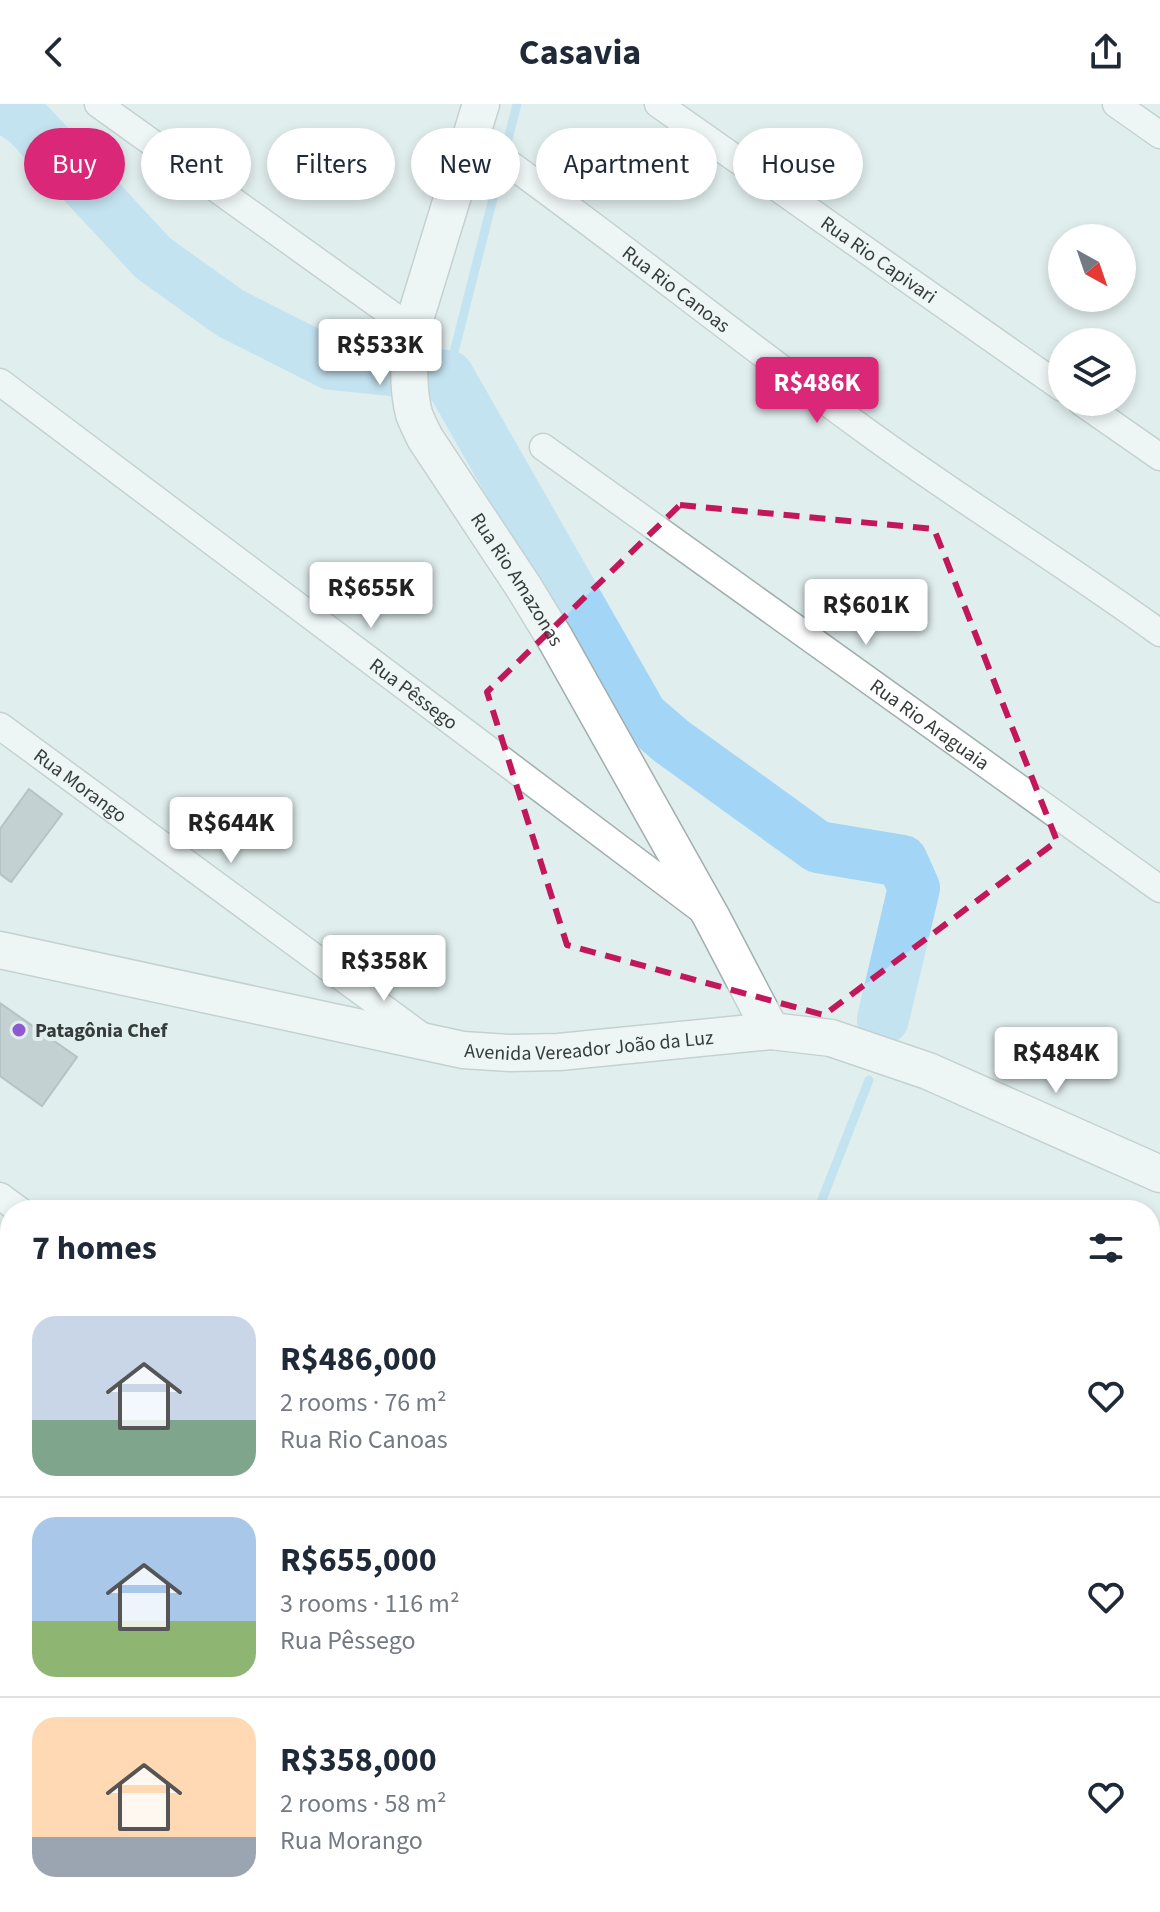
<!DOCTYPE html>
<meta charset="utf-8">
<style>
:root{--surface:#fff;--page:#f2f2f3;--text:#1f2937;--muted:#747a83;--line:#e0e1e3;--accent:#db2777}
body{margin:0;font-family:"Source Sans 3",sans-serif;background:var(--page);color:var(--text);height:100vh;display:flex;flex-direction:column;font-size:30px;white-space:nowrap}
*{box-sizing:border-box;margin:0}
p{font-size:26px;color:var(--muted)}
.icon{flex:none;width:44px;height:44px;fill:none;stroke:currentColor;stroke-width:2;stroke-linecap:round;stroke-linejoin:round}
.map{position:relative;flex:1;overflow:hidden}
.panel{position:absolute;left:0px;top:1096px;width:1160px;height:712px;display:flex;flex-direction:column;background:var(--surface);border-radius:32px 32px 0 0;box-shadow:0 4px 12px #0003}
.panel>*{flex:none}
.guide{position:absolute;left:24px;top:24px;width:1112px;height:72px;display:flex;gap:16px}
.needle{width:52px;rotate:140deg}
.buttons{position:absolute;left:1048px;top:120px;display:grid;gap:16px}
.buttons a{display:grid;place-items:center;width:88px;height:88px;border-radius:50%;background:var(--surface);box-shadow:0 4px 12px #0003;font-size:40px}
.price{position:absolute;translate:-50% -68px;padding:0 18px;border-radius:8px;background:#fff;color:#222;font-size:26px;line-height:52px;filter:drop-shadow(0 2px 4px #0008)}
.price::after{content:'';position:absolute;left:50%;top:48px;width:24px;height:18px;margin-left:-12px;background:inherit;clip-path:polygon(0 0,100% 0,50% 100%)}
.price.active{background:var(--accent);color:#fff}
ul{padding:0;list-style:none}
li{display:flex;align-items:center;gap:24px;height:200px;padding:0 32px}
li+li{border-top:2px solid var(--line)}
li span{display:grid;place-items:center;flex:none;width:224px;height:160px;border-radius:24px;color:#555}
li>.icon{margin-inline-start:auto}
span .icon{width:96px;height:96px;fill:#fffc;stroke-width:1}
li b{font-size:34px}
h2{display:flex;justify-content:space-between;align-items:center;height:96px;padding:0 32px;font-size:34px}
.tag{padding:0 28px;border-radius:36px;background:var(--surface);box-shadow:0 4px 12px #0003;font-size:28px;line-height:72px}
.tag.active{background:var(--accent);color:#fff}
header{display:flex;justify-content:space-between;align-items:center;height:104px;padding:0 32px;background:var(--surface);font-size:36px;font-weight:700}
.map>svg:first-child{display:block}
.green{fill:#b0e6bc}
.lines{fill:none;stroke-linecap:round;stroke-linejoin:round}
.stream{stroke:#a3d6f6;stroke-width:9}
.river{stroke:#a3d6f6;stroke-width:52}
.building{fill:#a1adb1;stroke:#828e92;stroke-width:2}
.street-casing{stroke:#a1aeae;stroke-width:29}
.secondary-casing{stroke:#a1aeae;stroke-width:39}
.street{stroke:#fff;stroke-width:26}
.secondary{stroke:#fff;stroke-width:36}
.marked{fill:none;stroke:#c2185b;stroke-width:6;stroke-dasharray:16 10;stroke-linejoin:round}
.poi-dot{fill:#8f59d1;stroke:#e0eeed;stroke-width:3}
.labels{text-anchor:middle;stroke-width:8;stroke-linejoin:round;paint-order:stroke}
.street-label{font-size:20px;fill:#363c3b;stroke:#e0eeed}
.poi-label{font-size:20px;font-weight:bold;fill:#363c3b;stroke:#e0eeed;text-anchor:start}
</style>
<header><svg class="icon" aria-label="back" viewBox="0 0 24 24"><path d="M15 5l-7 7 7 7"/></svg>Casavia<svg class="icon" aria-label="share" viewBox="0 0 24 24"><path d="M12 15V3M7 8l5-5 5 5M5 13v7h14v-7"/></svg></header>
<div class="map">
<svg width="1160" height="1808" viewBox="0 0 1160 1808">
<rect width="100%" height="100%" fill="#e0eeed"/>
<g class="green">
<polygon points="555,1798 792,1798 800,1808 561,1808 554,1802"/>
<polygon points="898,1798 949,1798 962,1808 892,1808"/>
</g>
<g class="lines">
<g class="stream">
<polyline points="448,272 517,0"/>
<polyline points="818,1106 869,976"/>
<polyline points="1150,1342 1160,1348"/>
<polyline points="542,1808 544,1798"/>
</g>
<polyline class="river" points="0,0 27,18 153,154 230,209 331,260 448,272 642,612 671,637 818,743 902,757 914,784 883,915"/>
</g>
<g class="building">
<polygon points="29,685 62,710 11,778 0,770 0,725"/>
<polygon points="0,899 77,953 42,1002 0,972"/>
</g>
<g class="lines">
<g class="street-casing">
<g id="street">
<polyline points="98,0 412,225"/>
<path id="s1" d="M 658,0 L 1062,284"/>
<polyline points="1116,0 1160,31"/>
<path id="s2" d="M 471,32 C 606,128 735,232 870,330 C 965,399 1065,460 1160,529"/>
<path id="s3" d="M 0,278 L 703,807"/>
<polyline points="1081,298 1160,353"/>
<path id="s4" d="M 543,343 L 1160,785"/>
<path id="s5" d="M 0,622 L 423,933"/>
<polyline points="0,1092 19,1106"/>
<polyline points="0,1367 10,1370"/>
<polyline points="319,1798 334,1808"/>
<polyline points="984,1798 998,1808"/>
</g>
</g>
<g class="secondary-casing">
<g id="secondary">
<path id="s6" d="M 481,0 L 412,225 C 409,253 407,282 414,310 C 417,318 421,326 425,334 L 523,482 L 556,536 L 712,814 L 771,927"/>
<path id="s7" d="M 0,846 L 463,946 L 510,949 L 559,948 L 771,927 L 831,934 L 928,967 L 1160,1070"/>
<polyline points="0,1505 10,1536"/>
<polyline points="47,1808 48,1798"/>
</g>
</g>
<use href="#street" class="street"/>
<use href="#secondary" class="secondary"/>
</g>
<path d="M0 0H1160V1808H0ZM 680,401 L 934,425 L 1057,737 L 824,911 L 567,841 L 487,588 Z" fill="#e0eeed" fill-opacity=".55" fill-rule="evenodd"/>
<path class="marked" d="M 680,401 L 934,425 L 1057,737 L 824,911 L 567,841 L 487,588 Z"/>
<circle class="poi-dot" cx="19" cy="926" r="8"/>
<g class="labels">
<g class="street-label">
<text dy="7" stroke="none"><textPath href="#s1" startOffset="270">Rua Rio Capivari</textPath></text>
<text dy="7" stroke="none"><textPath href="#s2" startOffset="256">Rua Rio Canoas</textPath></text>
<text dy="7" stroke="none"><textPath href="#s6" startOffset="516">Rua Rio Amazonas</textPath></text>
<text dy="7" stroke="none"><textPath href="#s3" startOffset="518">Rua Pêssego</textPath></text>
<text dy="7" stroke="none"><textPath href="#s4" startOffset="476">Rua Rio Araguaia</textPath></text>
<text dy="7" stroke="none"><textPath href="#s5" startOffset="100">Rua Morango</textPath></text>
<text dy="7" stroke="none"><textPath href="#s7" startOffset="600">Avenida Vereador João da Luz</textPath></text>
</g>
<g class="poi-label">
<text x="35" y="933">Patagônia Chef</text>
</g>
</g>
</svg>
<div class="buttons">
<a><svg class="needle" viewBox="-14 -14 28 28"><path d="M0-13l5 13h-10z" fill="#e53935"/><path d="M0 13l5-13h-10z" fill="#747a83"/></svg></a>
<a><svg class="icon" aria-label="layers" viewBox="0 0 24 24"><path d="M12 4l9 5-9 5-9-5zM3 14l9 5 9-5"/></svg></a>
</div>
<b class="price" style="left:380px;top:283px">R$533K</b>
<b class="price active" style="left:817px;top:321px">R$486K</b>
<b class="price" style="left:371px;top:526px">R$655K</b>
<b class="price" style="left:866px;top:543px">R$601K</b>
<b class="price" style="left:231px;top:761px">R$644K</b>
<b class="price" style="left:384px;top:899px">R$358K</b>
<b class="price" style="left:1056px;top:991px">R$484K</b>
<div class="guide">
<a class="tag active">Buy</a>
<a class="tag">Rent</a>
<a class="tag">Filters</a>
<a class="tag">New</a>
<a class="tag">Apartment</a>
<a class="tag">House</a>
</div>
<section class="panel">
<h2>7 homes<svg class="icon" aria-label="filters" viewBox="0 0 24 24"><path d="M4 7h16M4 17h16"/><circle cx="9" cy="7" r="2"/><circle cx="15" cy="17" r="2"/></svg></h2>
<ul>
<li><span style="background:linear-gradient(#c9d6e8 65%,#7fa58c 0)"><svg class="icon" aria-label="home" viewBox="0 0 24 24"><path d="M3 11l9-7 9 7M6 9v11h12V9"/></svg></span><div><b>R$486,000</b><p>2 rooms · 76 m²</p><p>Rua Rio Canoas</p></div><svg class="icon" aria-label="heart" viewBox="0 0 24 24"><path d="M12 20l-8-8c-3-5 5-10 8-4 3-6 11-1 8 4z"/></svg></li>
<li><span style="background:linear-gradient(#a9c7e8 65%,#8fb573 0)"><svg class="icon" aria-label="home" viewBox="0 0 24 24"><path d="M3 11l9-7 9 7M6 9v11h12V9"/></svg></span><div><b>R$655,000</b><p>3 rooms · 116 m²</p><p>Rua Pêssego</p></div><svg class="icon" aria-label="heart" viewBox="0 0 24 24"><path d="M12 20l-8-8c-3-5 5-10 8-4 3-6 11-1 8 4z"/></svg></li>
<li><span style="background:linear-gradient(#ffd9b3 75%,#9aa5b1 0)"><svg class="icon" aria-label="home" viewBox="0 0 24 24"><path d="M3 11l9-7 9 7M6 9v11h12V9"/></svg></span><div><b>R$358,000</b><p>2 rooms · 58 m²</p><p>Rua Morango</p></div><svg class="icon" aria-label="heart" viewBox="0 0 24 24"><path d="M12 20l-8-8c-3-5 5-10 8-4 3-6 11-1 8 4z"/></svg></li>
</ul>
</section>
</div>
